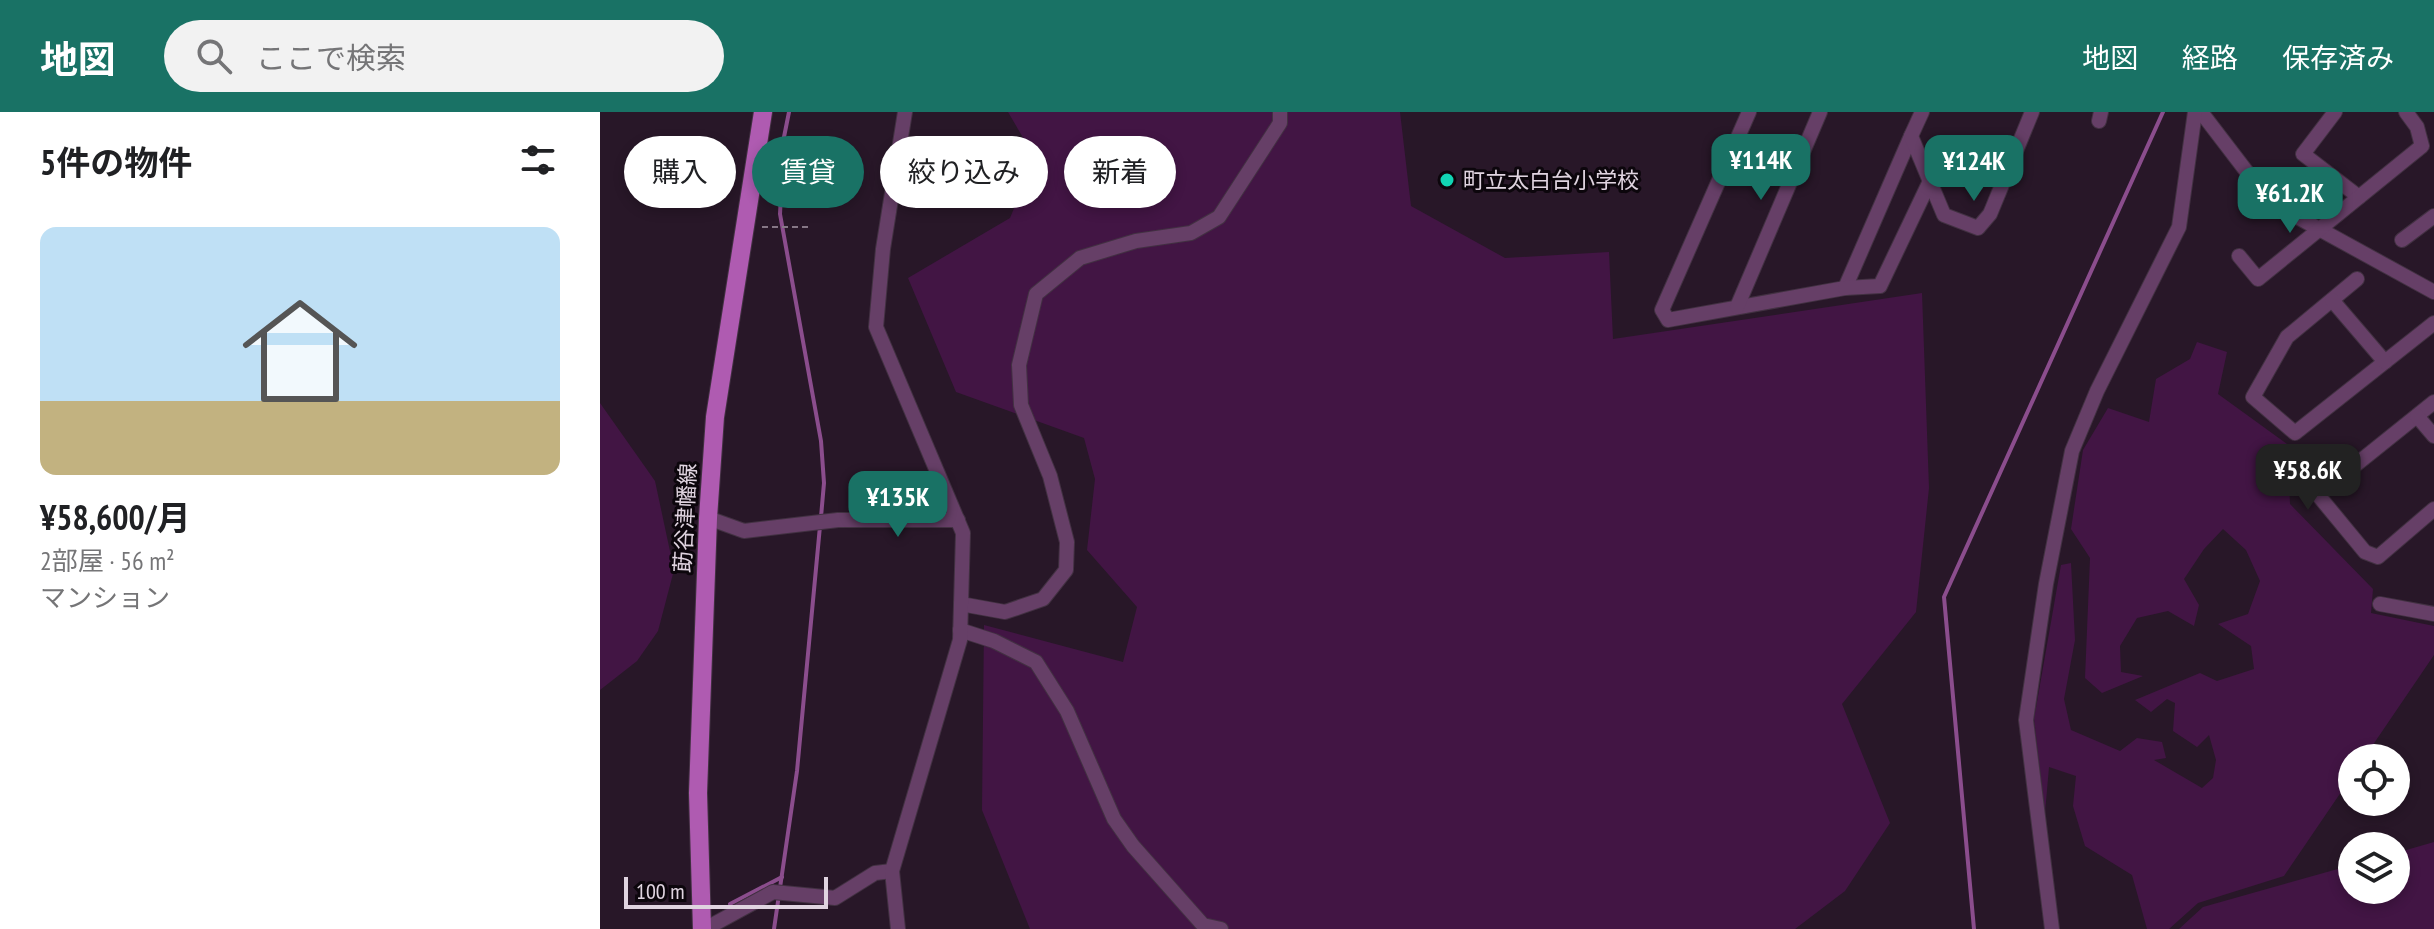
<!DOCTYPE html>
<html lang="ja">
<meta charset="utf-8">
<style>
:root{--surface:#fff;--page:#f2f2f2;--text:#202124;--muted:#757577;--accent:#197265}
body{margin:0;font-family:"PT Sans Narrow","Noto Sans JP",sans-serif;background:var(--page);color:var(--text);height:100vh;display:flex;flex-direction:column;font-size:30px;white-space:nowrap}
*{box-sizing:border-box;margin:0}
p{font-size:26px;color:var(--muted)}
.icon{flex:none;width:44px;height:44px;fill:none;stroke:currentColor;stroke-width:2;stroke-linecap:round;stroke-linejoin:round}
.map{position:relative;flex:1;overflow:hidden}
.side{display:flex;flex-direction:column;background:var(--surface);width:600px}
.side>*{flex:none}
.top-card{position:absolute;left:24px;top:24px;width:760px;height:72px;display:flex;gap:16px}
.fabs{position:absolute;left:1738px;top:632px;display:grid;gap:16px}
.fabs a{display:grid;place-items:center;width:72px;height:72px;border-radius:50%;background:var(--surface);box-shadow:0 4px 12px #0003;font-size:40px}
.scale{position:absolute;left:24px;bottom:20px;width:204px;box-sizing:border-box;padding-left:8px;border:4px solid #e0d4e0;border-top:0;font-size:22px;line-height:28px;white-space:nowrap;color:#e0d4e0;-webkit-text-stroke:6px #0c060c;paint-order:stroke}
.price{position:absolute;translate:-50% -68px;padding:0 18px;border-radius:16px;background:var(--accent);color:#fff;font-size:26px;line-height:52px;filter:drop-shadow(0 2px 4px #0008)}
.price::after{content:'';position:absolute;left:50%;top:48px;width:24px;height:18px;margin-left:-12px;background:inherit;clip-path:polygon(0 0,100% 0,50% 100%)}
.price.active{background:#222;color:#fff}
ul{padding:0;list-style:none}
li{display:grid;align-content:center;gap:16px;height:424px;padding:0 40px}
li span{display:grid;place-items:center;height:248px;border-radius:16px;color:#555}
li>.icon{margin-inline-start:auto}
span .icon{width:144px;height:144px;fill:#fffc;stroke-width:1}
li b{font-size:34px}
h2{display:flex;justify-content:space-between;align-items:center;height:96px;padding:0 40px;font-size:34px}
.tag{padding:0 28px;border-radius:36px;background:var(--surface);box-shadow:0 4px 12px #0003;font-size:28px;line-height:72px}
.tag.active{background:var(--accent);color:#fff}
header{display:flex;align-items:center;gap:48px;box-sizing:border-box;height:112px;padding:0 40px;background:var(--accent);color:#fff}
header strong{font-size:38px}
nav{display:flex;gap:44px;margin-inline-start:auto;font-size:28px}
.search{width:560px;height:72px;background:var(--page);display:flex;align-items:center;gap:20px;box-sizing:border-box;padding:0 28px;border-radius:44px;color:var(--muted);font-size:30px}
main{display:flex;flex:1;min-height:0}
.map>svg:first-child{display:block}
.green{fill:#421544}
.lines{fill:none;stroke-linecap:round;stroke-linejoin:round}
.stream{stroke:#8b4d8d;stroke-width:4}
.minor-casing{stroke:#423142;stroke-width:16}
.major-casing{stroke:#423142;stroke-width:20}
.path{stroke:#867786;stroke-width:2;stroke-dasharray:6 4;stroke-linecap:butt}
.minor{stroke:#663f67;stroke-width:14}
.major{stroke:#af5bb1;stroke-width:18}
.poi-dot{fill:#11d5b4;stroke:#0c060c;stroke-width:3}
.labels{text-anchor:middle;stroke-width:6;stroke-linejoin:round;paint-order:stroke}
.poi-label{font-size:22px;fill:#e0d4e0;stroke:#0c060c;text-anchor:start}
.street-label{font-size:22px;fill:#e0d4e0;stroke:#0c060c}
</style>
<header>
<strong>地図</strong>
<div class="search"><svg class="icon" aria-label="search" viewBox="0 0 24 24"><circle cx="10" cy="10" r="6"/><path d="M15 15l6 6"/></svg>ここで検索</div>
<nav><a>地図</a><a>経路</a><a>保存済み</a></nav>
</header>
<main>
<section class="side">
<h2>5件の物件<svg class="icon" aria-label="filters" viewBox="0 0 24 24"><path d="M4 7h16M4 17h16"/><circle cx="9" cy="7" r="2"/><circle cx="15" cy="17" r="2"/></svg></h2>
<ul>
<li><span style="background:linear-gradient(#bfe0f5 70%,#c2b280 0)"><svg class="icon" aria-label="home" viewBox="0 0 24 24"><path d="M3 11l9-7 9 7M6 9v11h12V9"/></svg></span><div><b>¥58,600/月</b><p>2部屋 · 56 m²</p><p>マンション</p></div></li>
</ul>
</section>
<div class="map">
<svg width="1834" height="817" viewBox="0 0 1834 817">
<rect width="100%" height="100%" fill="#281728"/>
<g class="green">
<polygon points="408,0 800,0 811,94 905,146 1009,140 1013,227 1322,181 1329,376 1316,500 1242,592 1290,711 1245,779 1195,817 430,817 382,698 384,513 523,550 537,495 487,438 495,367 484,326 356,280 308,166 410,106 435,46"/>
<polygon points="1597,230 1627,240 1618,282 1687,332 1690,392 1773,477 1771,501 1834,514 1834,543 1764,646 1752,646 1752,664 1684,764 1598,791 1569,817 1547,817 1532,763 1485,734 1473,694 1476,664 1449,655 1445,701 1434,607 1461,453 1471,451 1475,528 1464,587 1471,618 1520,639 1537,626 1562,630 1566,646 1554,648 1602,676 1613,666 1616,648 1609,623 1597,635 1573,619 1575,591 1567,587 1551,600 1535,588 1600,561 1617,569 1654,557 1651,534 1618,512 1648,502 1660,469 1646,438 1623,417 1604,437 1584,467 1599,493 1594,514 1568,499 1537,506 1520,534 1521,560 1543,564 1502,581 1485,566 1490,446 1471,417 1483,338 1508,296 1549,310 1556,267 1590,247"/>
<polygon points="0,291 55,369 74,458 58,519 37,549 0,578"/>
<polygon points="1834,730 1834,817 1579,817 1603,795 1752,753 1752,778 1796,778 1796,741"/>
</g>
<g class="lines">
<g class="stream">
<polyline points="189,0 184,25 180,102 221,329 224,371 221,405"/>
<polyline points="130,792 182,765"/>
<polyline points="174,817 197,659 220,414"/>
<polyline points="1374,817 1344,485 1563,0"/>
</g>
<g class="minor-casing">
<g id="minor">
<polyline points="1149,0 1062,198 1068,208 1245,176 1311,24"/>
<polyline points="1322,0 1311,24 1344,103 1378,116 1390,102 1432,0"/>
<polyline points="1601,0 1663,81 1679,95 1834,180"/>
<polyline points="1735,0 1703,42 1759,85"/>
<polyline points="1499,9 1501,0"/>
<polyline points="1802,128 1834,104"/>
<polyline points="1639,144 1658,167 1822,34 1817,15 1806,0"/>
<polyline points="1757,167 1687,225 1653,285 1695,321 1834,211"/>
<polyline points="1245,176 1280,174 1330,69"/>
<polyline points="1732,188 1785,250"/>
<polyline points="1137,195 1220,0"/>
<polyline points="1834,290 1718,383 1765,440 1778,445 1834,397"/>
<polyline points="1817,304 1834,324"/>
<polyline points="108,406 144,419 238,408 358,408"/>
<polyline points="361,492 405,500 443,487 466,458 467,430 450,364 421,293 419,253 436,182 480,146 536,129 591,121 619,105 680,11 680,0"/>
<polyline points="1780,492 1834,502"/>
<polyline points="360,518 394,529 436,550 467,599 514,707 533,734 603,813 621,817"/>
<polyline points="105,817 173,780 235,786 275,761 292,759"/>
<polyline points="298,817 292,759 360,528 363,421 276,215 283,137 305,0"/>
<polyline points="1452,817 1426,608 1446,472 1472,339 1497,279 1579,115 1595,0"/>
</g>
</g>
<g class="major-casing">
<polyline id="major" points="102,817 98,681 108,406 115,305 163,0"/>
</g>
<polyline class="path" points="162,115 208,115"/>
<use href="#minor" class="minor"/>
<use href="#major" class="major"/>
</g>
<circle class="poi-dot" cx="847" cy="68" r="8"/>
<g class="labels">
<g class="poi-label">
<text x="863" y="76">町立太白台小学校</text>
</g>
<g class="street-label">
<text transform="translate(85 406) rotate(-87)" y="8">莇谷津幡線</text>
</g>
</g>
</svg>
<div class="fabs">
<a><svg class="icon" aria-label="locate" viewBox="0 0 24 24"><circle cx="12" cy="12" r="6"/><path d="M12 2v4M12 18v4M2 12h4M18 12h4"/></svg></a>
<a><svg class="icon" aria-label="layers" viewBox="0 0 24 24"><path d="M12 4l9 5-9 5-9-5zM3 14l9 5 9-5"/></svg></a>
</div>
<div class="scale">100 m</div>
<b class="price" style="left:1161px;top:90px">¥114K</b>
<b class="price" style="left:1374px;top:91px">¥124K</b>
<b class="price" style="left:1690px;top:123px">¥61.2K</b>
<b class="price active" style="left:1708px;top:400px">¥58.6K</b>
<b class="price" style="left:298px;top:427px">¥135K</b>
<div class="top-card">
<a class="tag">購入</a>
<a class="tag active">賃貸</a>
<a class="tag">絞り込み</a>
<a class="tag">新着</a>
</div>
</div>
</main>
